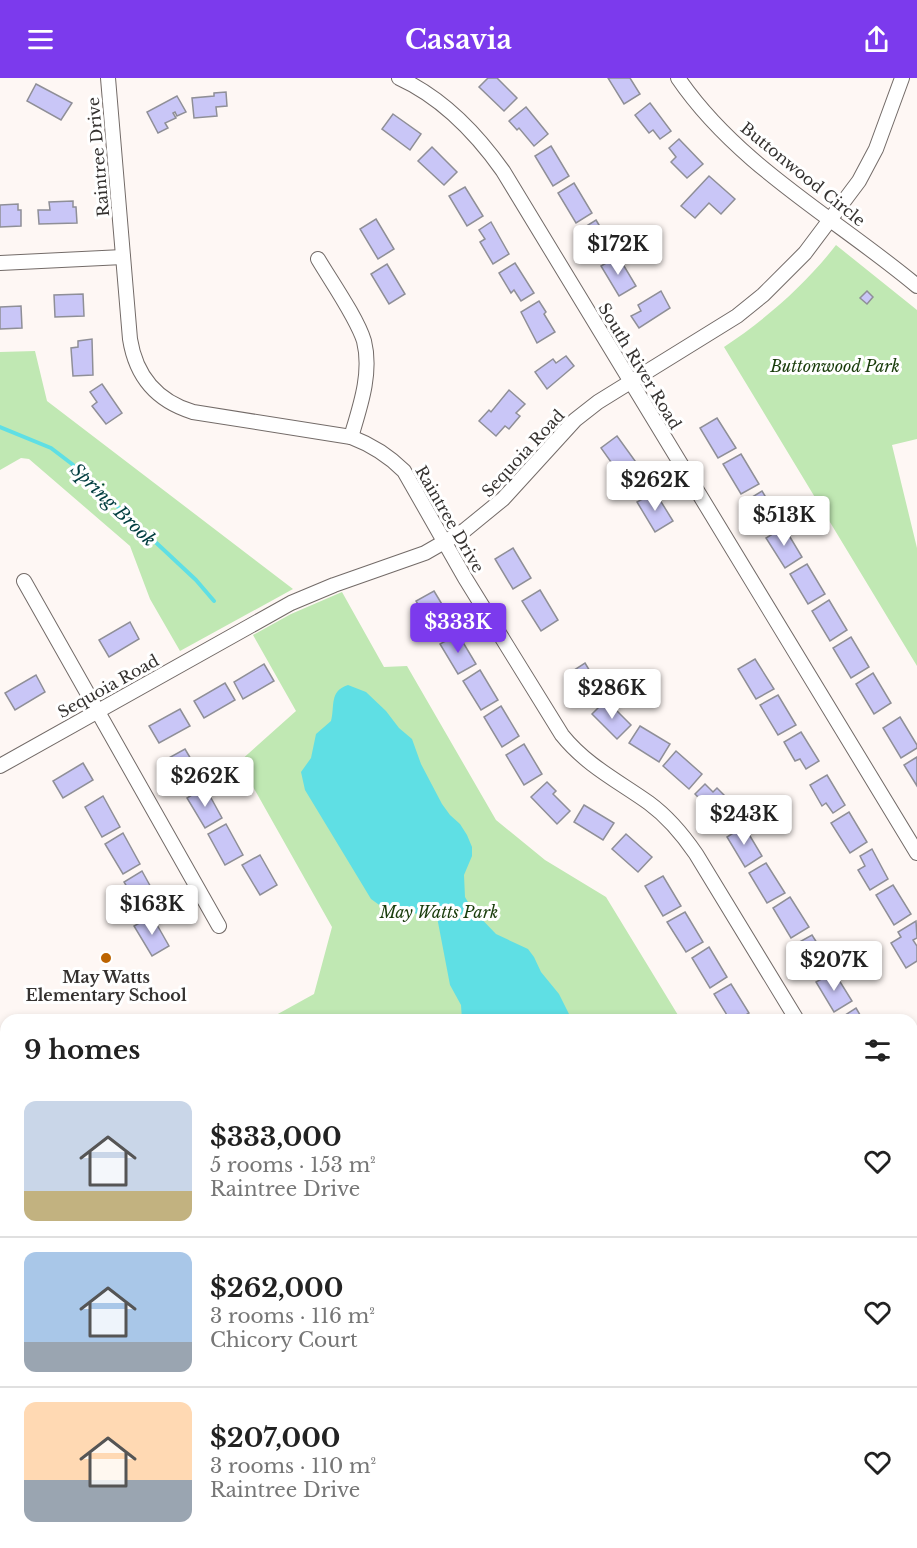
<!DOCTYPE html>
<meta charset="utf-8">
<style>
:root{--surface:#fff;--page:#f6f6f6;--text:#222;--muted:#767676;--line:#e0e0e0;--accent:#7c3aed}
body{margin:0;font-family:"Libre Baskerville",serif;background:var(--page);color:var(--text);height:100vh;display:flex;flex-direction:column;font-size:22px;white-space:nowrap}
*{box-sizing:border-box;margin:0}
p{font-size:20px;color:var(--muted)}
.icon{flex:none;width:33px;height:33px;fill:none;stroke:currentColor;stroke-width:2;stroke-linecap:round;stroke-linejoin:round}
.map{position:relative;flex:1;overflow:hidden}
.sheet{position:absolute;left:0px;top:936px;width:918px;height:534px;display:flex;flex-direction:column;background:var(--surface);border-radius:18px 18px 0 0;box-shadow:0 3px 9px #0003}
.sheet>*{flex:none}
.price{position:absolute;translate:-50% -51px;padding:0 14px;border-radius:6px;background:#fff;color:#222;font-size:20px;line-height:39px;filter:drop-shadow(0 2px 3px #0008)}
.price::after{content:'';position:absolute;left:50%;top:36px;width:18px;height:14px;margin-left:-9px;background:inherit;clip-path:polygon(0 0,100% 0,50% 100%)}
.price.current{background:var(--accent);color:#fff}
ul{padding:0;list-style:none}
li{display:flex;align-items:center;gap:18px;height:150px;padding:0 24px}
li+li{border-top:2px solid var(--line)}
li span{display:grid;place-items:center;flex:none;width:168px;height:120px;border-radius:12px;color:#555}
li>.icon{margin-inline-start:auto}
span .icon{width:72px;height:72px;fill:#fffc;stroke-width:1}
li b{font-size:26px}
h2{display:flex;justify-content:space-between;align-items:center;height:72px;padding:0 24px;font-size:26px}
header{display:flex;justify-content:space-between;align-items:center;height:78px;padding:0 24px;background:var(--accent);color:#fff;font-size:27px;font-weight:800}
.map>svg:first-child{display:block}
.green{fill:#c0e8b3}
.water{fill:#5fdfe4}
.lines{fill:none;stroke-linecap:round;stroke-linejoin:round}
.stream{stroke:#5fdfe4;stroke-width:4}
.building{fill:#c9c6f7;stroke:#8f8f97;stroke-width:1.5}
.minor-casing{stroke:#736b68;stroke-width:16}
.minor{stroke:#fff;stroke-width:14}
.poi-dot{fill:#bc6300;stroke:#fff;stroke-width:2}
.labels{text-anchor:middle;stroke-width:6;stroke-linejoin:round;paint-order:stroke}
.street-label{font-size:16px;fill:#353230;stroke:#fff}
.park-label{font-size:16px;font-style:italic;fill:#193c0b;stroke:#fff}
.poi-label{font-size:16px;font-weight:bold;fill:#353230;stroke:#fff}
.water-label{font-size:18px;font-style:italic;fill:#003d3f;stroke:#fff}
</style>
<header><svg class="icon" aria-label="menu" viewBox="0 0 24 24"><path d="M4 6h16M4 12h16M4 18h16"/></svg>Casavia<svg class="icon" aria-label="share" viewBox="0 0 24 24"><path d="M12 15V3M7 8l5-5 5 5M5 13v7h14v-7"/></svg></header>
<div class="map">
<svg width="917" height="1470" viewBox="0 0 917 1470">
<rect width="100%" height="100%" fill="#fef7f4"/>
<g class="green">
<path d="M 836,167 L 917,232 L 917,361 L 892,367 L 917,470 L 917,588 L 724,269 C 766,241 805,207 836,167 Z"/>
<polygon points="35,273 47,323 293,511 180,573 150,521 130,468 29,381 21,380 0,392 0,274"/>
<polygon points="342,514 384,589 407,588 496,742 545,782 606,819 681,942 267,942 314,916 332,849 239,684 296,633 253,557 291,536"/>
<polygon points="9,1464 542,1464 537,1470 12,1470"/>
</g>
<path class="water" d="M 348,607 L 366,614 L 386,633 L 399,650 L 412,661 L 421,686 L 442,726 L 450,737 L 460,746 L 467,757 L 472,769 L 472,778 L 464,797 L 465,819 L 472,831 L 496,856 L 528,871 L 534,879 L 541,894 L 559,916 L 572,942 L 462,942 L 461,927 L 450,907 L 437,839 L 428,834 L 424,836 L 389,834 L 371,821 L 305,712 L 301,694 L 311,680 L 316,656 L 331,643 C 335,628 329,613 348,607 Z"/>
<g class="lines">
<polyline class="stream" points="0,349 51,370 72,386 196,502 214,523"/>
</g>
<g class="building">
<polygon points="488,0 497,0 517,20 504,33 479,9"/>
<polygon points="608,0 630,0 640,16 624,26"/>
<polygon points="36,6 72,25 61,42 27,23"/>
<polygon points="226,14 227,28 216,29 217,38 194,40 192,20 214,18 214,15"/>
<polygon points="177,18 186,34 177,38 175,34 173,35 176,40 165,45 168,50 158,55 147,34"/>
<polygon points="650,25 671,53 660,61 653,52 649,55 635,37"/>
<polygon points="526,29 548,56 534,68 519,50 517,52 509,43"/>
<polygon points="393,36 421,56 410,72 382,51"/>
<polygon points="679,61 703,86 687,100 671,84 676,79 669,70"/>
<polygon points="551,68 569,98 553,108 535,78"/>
<polygon points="432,69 457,94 444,107 418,83"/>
<polygon points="709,98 735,121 721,136 709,125 695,140 681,128"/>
<polygon points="574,105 592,135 576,145 558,115"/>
<polygon points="465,109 483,138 467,148 449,118"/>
<polygon points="73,123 73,129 76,129 77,145 39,146 38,132 50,132 49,124"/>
<polygon points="18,126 18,132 21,132 21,148 0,149 0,127"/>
<polygon points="376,141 394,171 378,181 360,151"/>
<polygon points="596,142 614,172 598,181 580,152"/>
<polygon points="491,144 509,176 493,186 480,164 485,161 479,152"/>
<polygon points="618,178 636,208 619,218 601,188"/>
<polygon points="515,185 534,215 521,223 514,212 511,215 499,195"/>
<polygon points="387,186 405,216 389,226 371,196"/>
<polygon points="661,213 670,230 639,250 631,238 641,233 638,227"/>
<polygon points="867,213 873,219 867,226 860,220"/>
<polygon points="83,216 84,238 55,239 54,217"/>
<polygon points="539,223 546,234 544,236 555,254 537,265 521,234"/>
<polygon points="21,228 22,250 0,251 0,229"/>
<polygon points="92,261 93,297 73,298 71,270 78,269 78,263"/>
<polygon points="566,278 574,288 547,311 535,294 553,281 556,285"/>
<polygon points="102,306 122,335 106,346 92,328 97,324 90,314"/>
<polygon points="509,312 525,326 516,335 520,338 509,351 505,348 496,358 479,343 489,332 491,334"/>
<polygon points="717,340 736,370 718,380 700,350"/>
<polygon points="617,358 638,387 621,398 601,370"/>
<polygon points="741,376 759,406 741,416 723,386"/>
<polygon points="762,413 780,443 763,454 744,424"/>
<polygon points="655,414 673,443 655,454 637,424"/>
<polygon points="784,449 802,479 785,490 766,460"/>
<polygon points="513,470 531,500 513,511 495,481"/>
<polygon points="807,486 825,516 808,526 790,496"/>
<polygon points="540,512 558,542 541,553 522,523"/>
<polygon points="434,513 452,543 434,553 416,523"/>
<polygon points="829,522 847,552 830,563 812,533"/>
<polygon points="130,544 139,561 109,579 99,562"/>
<polygon points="458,556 476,586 458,596 440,566"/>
<polygon points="851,559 869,589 851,600 833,570"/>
<polygon points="755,581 774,611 756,621 738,591"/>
<polygon points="585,585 603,615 586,626 568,596"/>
<polygon points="264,586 274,603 243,621 234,604"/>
<polygon points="480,592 498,622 481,632 463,603"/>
<polygon points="873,595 891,625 874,636 856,606"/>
<polygon points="36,597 45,614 15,632 5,615"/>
<polygon points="225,605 235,622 204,640 194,623"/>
<polygon points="778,617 796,647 778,657 760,627"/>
<polygon points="606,622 631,647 617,661 592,636"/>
<polygon points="501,628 519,658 502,669 484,639"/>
<polygon points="180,631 190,648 159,665 149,648"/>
<polygon points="900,639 917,667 917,670 901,680 883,650"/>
<polygon points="640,648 670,666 659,684 629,665"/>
<polygon points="801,654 819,683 806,691 800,681 795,683 784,664"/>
<polygon points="524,666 542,696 524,707 506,677"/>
<polygon points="185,671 195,688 200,685 207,699 182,713 165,682"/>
<polygon points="676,673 702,696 689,711 663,688"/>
<polygon points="917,679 917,708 904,687"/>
<polygon points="83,685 93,702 63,720 53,703"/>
<polygon points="827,697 845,727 833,735 826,725 822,728 810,707"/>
<polygon points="547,704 556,713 553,716 570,733 557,746 531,719"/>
<polygon points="705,706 713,714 717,710 734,727 720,741 695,716"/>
<polygon points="205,709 222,740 205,750 187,720"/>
<polygon points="103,718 120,749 102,759 85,729"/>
<polygon points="584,727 614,745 603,762 574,744"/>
<polygon points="849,734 867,764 850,775 831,745"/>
<polygon points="226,746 243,777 225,787 208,756"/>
<polygon points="744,748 762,778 745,789 727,759"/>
<polygon points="123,755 140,786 123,796 105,766"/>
<polygon points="626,756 652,779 638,794 612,771"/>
<polygon points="872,771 888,801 870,812 858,792 865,788 860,778"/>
<polygon points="260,777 277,807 260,817 242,787"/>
<polygon points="766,785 785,815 767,825 749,795"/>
<polygon points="142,793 159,824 142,834 124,804"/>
<polygon points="663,798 681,828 663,838 645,808"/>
<polygon points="893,807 911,836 894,847 876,817"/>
<polygon points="790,819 809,849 791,860 773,830"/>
<polygon points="685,834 703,864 686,874 667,844"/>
<polygon points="152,838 169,868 152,878 134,848"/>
<polygon points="916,843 917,860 913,862 917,868 917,883 906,890 891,865 901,859 898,854"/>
<polygon points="812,857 830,886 812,897 794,867"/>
<polygon points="709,869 727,899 710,910 692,880"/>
<polygon points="834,894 852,923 834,934 816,904"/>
<polygon points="731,906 749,935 738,942 730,942 714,916"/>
<polygon points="856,930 863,942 840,942 839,941"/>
<polygon points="912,1095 917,1096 917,1118 912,1117"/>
<polygon points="0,1120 6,1120 6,1335 0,1336"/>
<polygon points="917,1216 917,1240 912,1231 912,1219"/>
<polygon points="917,1368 917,1394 912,1386 912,1371"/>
<polygon points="571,1464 604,1464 598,1470 573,1470 569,1466"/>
<polygon points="801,1464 805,1470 792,1470 800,1464"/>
</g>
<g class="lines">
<g class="minor-casing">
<g id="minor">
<path d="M 108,0 L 130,261 C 136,299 157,323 193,334 L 351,359 C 372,367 388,377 404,393 L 465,500 L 562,657 C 586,687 618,703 649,725 C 668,739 683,757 696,776 L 797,942"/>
<path d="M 399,0 C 443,20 476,55 503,93 L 917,775"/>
<path d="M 678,0 C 738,88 837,141 917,208"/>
<path d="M 318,181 C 331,203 357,240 364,263 C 372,295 360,329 351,359"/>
<polyline points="0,185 123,179"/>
<polyline points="24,503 219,848"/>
<polyline points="0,688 291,525 334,507 425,475 465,452 503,421 575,342 598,324 737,238 763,217 805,175 859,103 876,71 902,0"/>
<polyline points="912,1057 917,1058"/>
<polyline points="914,1287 917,1292"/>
<polyline points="727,1464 732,1470"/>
<polyline points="0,1469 1,1470"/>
<polyline points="652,1470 659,1464"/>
</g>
</g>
<use href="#minor" class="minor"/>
</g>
<circle class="poi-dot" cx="106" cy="880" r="6"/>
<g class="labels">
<g class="street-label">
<text transform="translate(98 79) rotate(-95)" y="6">Raintree Drive</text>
<text transform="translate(803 96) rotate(39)" y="6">Buttonwood Circle</text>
<text transform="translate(640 288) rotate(59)" y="6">South River Road</text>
<text transform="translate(523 375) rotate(-47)" y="6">Sequoia Road</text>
<text transform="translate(450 441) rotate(60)" y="6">Raintree Drive</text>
<text transform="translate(108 608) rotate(-29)" y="6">Sequoia Road</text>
</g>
<g class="park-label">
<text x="835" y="294">Buttonwood Park</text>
<text x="439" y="840">May Watts Park</text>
</g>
<g class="poi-label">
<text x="106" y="905">May Watts<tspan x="106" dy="18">Elementary School</tspan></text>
</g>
<g class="water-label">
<text transform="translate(113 427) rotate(44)" y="6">Spring Brook</text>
</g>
</g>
</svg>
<b class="price" style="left:618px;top:198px">$172K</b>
<b class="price" style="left:655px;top:434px">$262K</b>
<b class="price" style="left:784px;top:469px">$513K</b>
<b class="price current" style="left:458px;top:576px">$333K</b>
<b class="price" style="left:612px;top:642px">$286K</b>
<b class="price" style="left:205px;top:730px">$262K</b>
<b class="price" style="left:744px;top:768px">$243K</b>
<b class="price" style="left:152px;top:858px">$163K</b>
<b class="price" style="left:834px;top:914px">$207K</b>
<section class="sheet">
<h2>9 homes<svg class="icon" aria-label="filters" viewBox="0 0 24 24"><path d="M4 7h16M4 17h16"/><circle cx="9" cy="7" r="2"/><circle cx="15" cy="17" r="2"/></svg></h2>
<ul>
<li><span style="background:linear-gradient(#c9d6e8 75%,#c2b280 0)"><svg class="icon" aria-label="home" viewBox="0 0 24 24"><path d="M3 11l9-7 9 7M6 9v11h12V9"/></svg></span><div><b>$333,000</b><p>5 rooms · 153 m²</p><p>Raintree Drive</p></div><svg class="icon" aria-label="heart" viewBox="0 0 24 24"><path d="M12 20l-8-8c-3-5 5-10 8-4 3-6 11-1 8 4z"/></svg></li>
<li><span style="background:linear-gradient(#a9c7e8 75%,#9aa5b1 0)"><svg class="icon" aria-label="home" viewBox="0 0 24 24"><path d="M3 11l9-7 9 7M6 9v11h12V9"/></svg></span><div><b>$262,000</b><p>3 rooms · 116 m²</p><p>Chicory Court</p></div><svg class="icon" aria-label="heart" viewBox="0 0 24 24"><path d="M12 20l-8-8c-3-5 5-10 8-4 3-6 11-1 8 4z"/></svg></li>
<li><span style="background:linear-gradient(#ffd9b3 65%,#9aa5b1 0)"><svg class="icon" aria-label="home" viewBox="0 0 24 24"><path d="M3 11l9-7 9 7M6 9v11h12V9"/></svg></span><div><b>$207,000</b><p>3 rooms · 110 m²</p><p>Raintree Drive</p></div><svg class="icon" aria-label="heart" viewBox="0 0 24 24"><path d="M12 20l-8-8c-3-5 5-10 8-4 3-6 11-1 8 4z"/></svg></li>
</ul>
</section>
</div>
